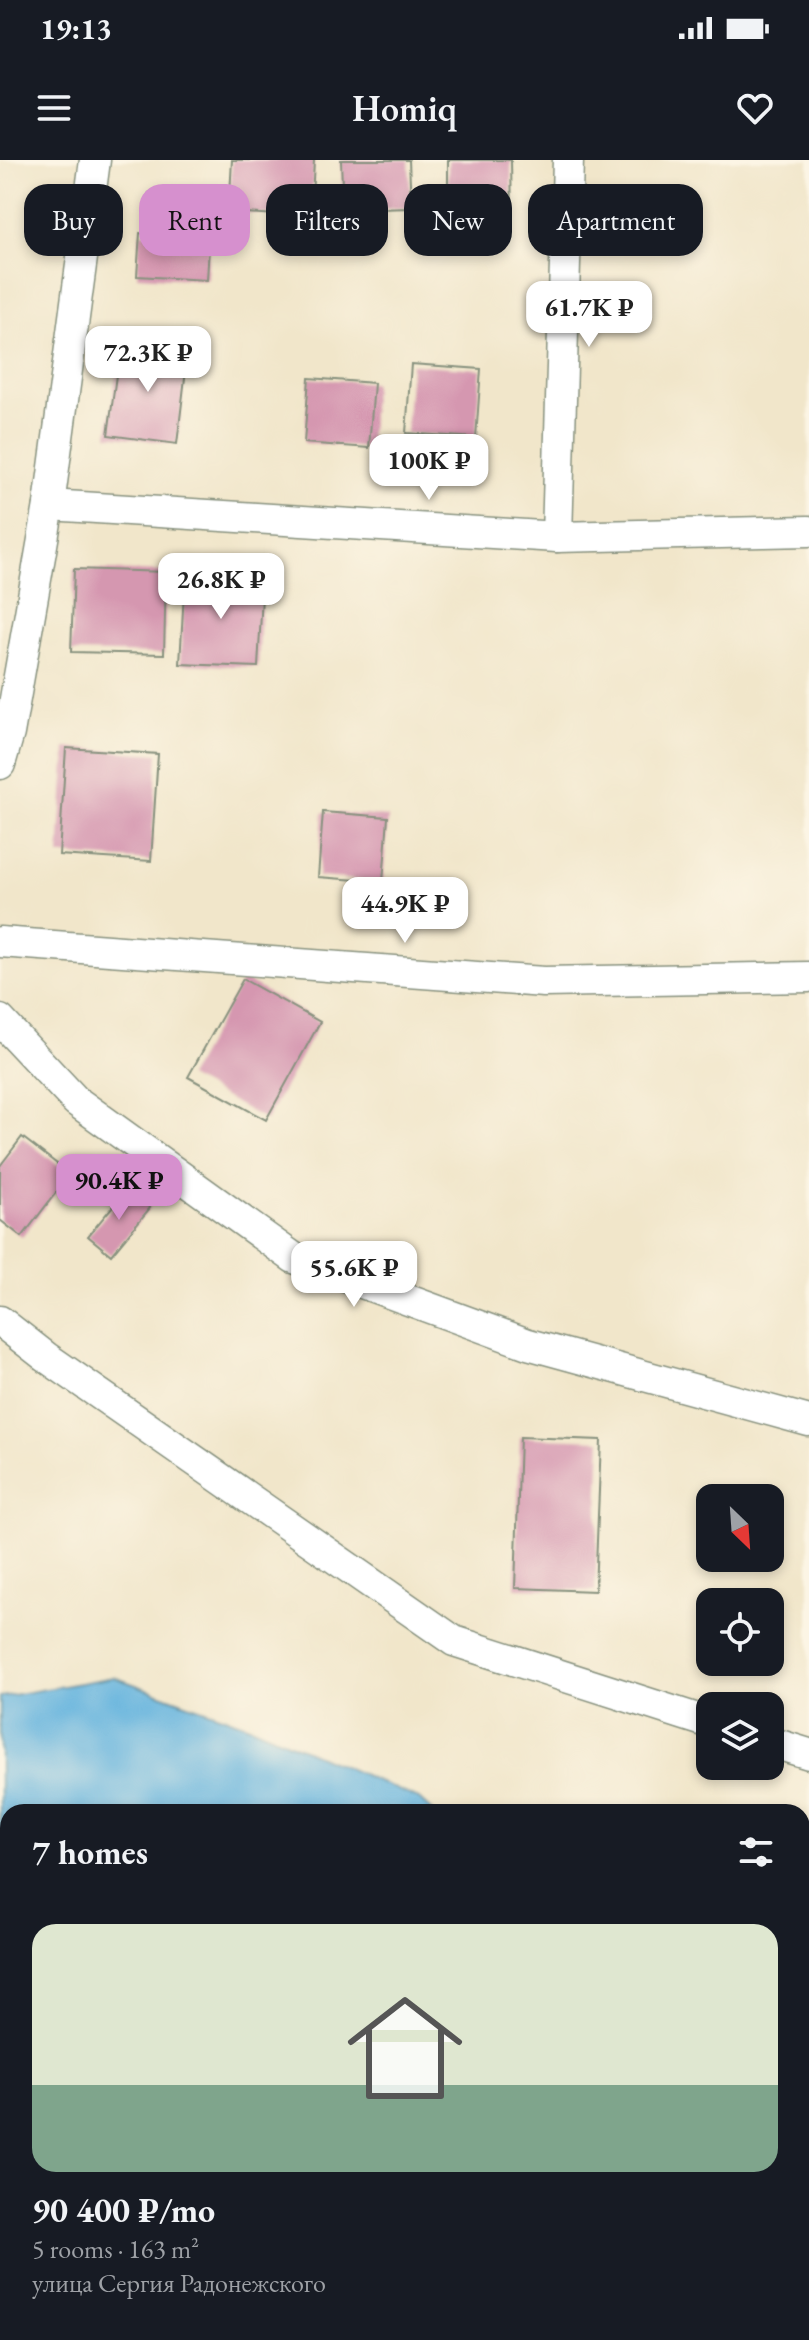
<!DOCTYPE html>
<meta charset="utf-8">
<style>
:root{--surface:#171b24;--page:#20242c;--text:#f1f3f6;--muted:#9ea1a6;--accent:#d690ce}
body{margin:0;font-family:"EB Garamond",serif;background:var(--page);color:var(--text);height:100vh;display:flex;flex-direction:column;font-size:30px;white-space:nowrap}
*{box-sizing:border-box;margin:0}
p{font-size:26px;color:var(--muted)}
.icon{flex:none;width:44px;height:44px;fill:none;stroke:currentColor;stroke-width:2;stroke-linecap:round;stroke-linejoin:round}
.map{position:relative;flex:1;overflow:hidden}
.details{position:absolute;left:0px;top:1644px;width:810px;height:536px;display:flex;flex-direction:column;background:var(--surface);border-radius:24px 24px 0 0;box-shadow:0 4px 12px #0003}
.details>*{flex:none}
.top-card{position:absolute;left:24px;top:24px;width:762px;height:72px;display:flex;gap:16px}
.needle{width:52px;rotate:155deg}
.tools{position:absolute;left:696px;top:1324px;display:grid;gap:16px}
.tools a{display:grid;place-items:center;width:88px;height:88px;border-radius:16px;background:var(--surface);box-shadow:0 4px 12px #0003;font-size:40px}
.price{position:absolute;translate:-50% -68px;padding:0 18px;border-radius:16px;background:#fff;color:#222;font-size:26px;line-height:52px;filter:drop-shadow(0 2px 4px #0008)}
.price::after{content:'';position:absolute;left:50%;top:48px;width:24px;height:18px;margin-left:-12px;background:inherit;clip-path:polygon(0 0,100% 0,50% 100%)}
.price.on{background:var(--accent);color:#111}
ul{padding:0;list-style:none}
li{display:grid;align-content:center;gap:16px;height:424px;padding:0 32px}
li span{display:grid;place-items:center;height:248px;border-radius:24px;color:#555}
li>.icon{margin-inline-start:auto}
span .icon{width:144px;height:144px;fill:#fffc;stroke-width:1}
li b{font-size:34px}
h2{display:flex;justify-content:space-between;align-items:center;height:96px;padding:0 32px;font-size:34px}
.tag{padding:0 28px;border-radius:24px;background:var(--surface);box-shadow:0 4px 12px #0003;font-size:28px;line-height:72px}
.tag.on{background:var(--accent);color:#111}
.status{display:flex;justify-content:space-between;align-items:center;height:56px;padding:0 40px;background:var(--surface);direction:ltr}
.status svg{height:22px;fill:currentColor}
header{display:flex;justify-content:space-between;align-items:center;height:104px;padding:0 32px;background:var(--surface);font-size:36px;font-weight:600}
.map>svg:first-child{display:block}
.forest{fill:#93b062;stroke:#59764b;stroke-width:2}
.water{fill:#64b3de;stroke:#427889;stroke-width:2}
.building{fill:#d597b0}
.lines{fill:none;stroke-linecap:round;stroke-linejoin:round}
.lane-casing{stroke:#88927f;stroke-width:17}
.street-casing{stroke:#88927f;stroke-width:33}
.lane{stroke:#fff;stroke-width:14}
.street{stroke:#fff;stroke-width:30}
</style>
<div class="status"><b>19:13</b><svg viewBox="0 0 49 12"><path d="M0 12V9h3v3zM5 12V6h3v6zM10 12V3h3v9zM15 12V0h3v12zM26 1h20v11H26zM47 4h2v5h-2z"/></svg></div>
<header><svg class="icon" aria-label="menu" viewBox="0 0 24 24"><path d="M4 6h16M4 12h16M4 18h16"/></svg>Homiq<svg class="icon" aria-label="heart" viewBox="0 0 24 24"><path d="M12 20l-8-8c-3-5 5-10 8-4 3-6 11-1 8 4z"/></svg></header>
<div class="map">
<svg width="809" height="2180" viewBox="0 0 809 2180">
<rect width="100%" height="100%" fill="#fcf5e5"/>
<filter id="ink" filterUnits="userSpaceOnUse"><feTurbulence type="fractalNoise" baseFrequency=".0125" numOctaves="2"/><feDisplacementMap in="SourceGraphic" scale="16" xChannelSelector="R" yChannelSelector="G"/><feConvolveMatrix kernelMatrix="1 2 1 2 8 2 1 2 1" color-interpolation-filters="sRGB"/></filter>
<filter id="wash" filterUnits="userSpaceOnUse"><feTurbulence type="fractalNoise" baseFrequency=".006" numOctaves="4" result="noise"/><feDisplacementMap in="SourceGraphic" scale="32" xChannelSelector="R" yChannelSelector="G"/><feGaussianBlur stdDeviation="1.8" result="paint"/><feColorMatrix in="noise" values="0 0 0 0 0 0 0 0 0 0 0 0 0 0 0 0 0 1.4 0 .05"/><feComposite in="paint" operator="in"/></filter>
<g filter="url(#wash)">
<rect width="100%" height="100%" fill="#f1e6ca"/>
<polygon class="forest" points="0,1698 8,1709 8,1737 0,1742"/>
<polygon class="water" points="114,1517 255,1568 419,1639 433,1652 8,1652 8,1709 0,1698 0,1537"/>
<g id="blocks">
<g class="building">
<polygon points="232,0 314,0 311,57 229,52"/>
<polygon points="341,0 409,0 411,48 343,50"/>
<polygon points="448,0 511,0 512,56 448,57"/>
<polygon points="149,33 212,37 207,120 137,116 140,73 153,74 154,64 147,63"/>
<polygon points="120,185 188,193 177,284 108,275"/>
<polygon points="411,204 481,209 476,278 406,273"/>
<polygon points="309,218 374,223 369,288 304,283"/>
<polygon points="74,409 166,412 164,494 71,492"/>
<polygon points="185,414 263,418 258,507 180,504"/>
<polygon points="66,588 158,594 151,701 59,695"/>
<polygon points="323,652 388,657 383,722 318,717"/>
<polygon points="243,819 320,862 266,960 188,917"/>
<polygon points="22,977 70,1014 22,1077 0,1060 0,1006"/>
<polygon points="127,1029 150,1048 111,1095 88,1076"/>
<polygon points="520,1277 601,1280 595,1431 515,1428"/>
</g>
</g>
</g>
<g filter="url(#ink)">
<use href="#blocks" fill-opacity="0" stroke="#88927f" stroke-width="2"/>
<g class="lines">
<g class="lane-casing">
<polyline id="lane" points="268,2180 299,2172"/>
</g>
<g class="street-casing">
<g id="street">
<polyline points="49,345 557,377 809,371"/>
<polyline points="557,377 568,0"/>
<polyline points="0,604 9,573 49,345 95,0"/>
<polyline points="0,782 544,822 809,817"/>
<polyline points="0,860 76,941 294,1098 528,1184 809,1261"/>
<polyline points="0,1161 46,1197 454,1481 710,1563"/>
<polyline points="770,1582 809,1594"/>
<polyline points="802,1751 809,1697"/>
</g>
</g>
<use href="#lane" class="lane"/>
<use href="#street" class="street"/>
</g>
</g>
</svg>
<div class="tools">
<a><svg class="needle" viewBox="-14 -14 28 28"><path d="M0-13l5 13h-10z" fill="#e53935"/><path d="M0 13l5-13h-10z" fill="#9ea1a6"/></svg></a>
<a><svg class="icon" aria-label="locate" viewBox="0 0 24 24"><circle cx="12" cy="12" r="6"/><path d="M12 2v4M12 18v4M2 12h4M18 12h4"/></svg></a>
<a><svg class="icon" aria-label="layers" viewBox="0 0 24 24"><path d="M12 4l9 5-9 5-9-5zM3 14l9 5 9-5"/></svg></a>
</div>
<b class="price" style="left:589px;top:189px">61.7K ₽</b>
<b class="price" style="left:148px;top:234px">72.3K ₽</b>
<b class="price" style="left:429px;top:342px">100K ₽</b>
<b class="price" style="left:221px;top:461px">26.8K ₽</b>
<b class="price" style="left:405px;top:785px">44.9K ₽</b>
<b class="price on" style="left:119px;top:1062px">90.4K ₽</b>
<b class="price" style="left:354px;top:1149px">55.6K ₽</b>
<div class="top-card">
<a class="tag">Buy</a>
<a class="tag on">Rent</a>
<a class="tag">Filters</a>
<a class="tag">New</a>
<a class="tag">Apartment</a>
</div>
<section class="details">
<h2>7 homes<svg class="icon" aria-label="filters" viewBox="0 0 24 24"><path d="M4 7h16M4 17h16"/><circle cx="9" cy="7" r="2"/><circle cx="15" cy="17" r="2"/></svg></h2>
<ul>
<li><span style="background:linear-gradient(#dfe7d0 65%,#7fa58c 0)"><svg class="icon" aria-label="home" viewBox="0 0 24 24"><path d="M3 11l9-7 9 7M6 9v11h12V9"/></svg></span><div><b>90 400 ₽/mo</b><p>5 rooms · 163 m²</p><p>улица Сергия Радонежского</p></div></li>
</ul>
</section>
</div>
